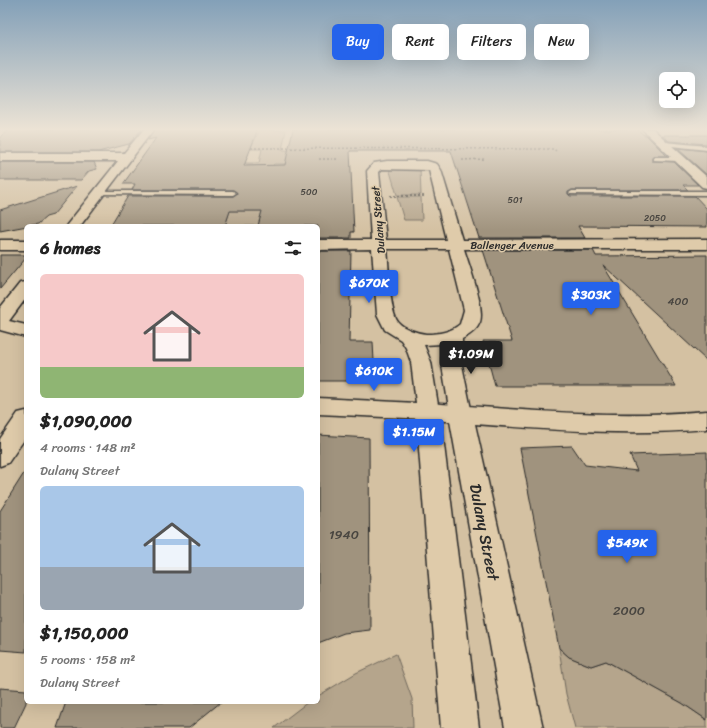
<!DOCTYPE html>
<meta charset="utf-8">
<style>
:root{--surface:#fff;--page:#f2f2f2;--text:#222;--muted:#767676;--accent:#2563eb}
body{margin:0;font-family:Sriracha,sans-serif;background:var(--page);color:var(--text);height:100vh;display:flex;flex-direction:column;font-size:15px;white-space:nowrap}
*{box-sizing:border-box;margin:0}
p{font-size:13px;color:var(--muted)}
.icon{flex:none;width:22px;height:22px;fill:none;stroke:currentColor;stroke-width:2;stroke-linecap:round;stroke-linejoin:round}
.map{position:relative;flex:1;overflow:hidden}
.panel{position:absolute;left:24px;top:224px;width:296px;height:480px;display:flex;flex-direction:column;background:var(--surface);border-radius:6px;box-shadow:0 4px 16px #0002}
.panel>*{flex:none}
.hud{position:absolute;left:332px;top:24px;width:315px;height:36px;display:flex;gap:8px}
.controls{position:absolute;left:659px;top:72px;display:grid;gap:8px}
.controls a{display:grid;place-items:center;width:36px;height:36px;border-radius:6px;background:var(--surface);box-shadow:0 4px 16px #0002;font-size:20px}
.price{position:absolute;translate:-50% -34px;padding:0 9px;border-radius:4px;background:var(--accent);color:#fff;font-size:13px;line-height:26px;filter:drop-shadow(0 1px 2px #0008)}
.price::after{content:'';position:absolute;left:50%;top:24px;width:12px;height:9px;margin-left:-6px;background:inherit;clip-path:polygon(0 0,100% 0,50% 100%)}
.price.current{background:#222;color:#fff}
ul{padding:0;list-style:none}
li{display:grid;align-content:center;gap:8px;height:212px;padding:0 16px}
li span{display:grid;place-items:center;height:124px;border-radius:6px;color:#555}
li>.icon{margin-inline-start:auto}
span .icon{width:72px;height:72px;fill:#fffc;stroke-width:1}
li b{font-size:17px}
h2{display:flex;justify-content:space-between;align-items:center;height:48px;padding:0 16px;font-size:17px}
.chip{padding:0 14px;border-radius:6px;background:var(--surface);box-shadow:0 4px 16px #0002;font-size:14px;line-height:36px}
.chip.current{background:var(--accent);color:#fff}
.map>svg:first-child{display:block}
.green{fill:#b5a58c;stroke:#70685c}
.building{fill:#a0937e;stroke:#2b2b2b}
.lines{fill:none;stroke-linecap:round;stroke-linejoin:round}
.service-casing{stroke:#2b2b2b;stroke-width:3}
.minor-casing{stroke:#2b2b2b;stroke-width:3}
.tertiary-casing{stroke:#2b2b2b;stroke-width:3}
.path{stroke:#2b2b2b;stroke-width:1.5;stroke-dasharray:2 2;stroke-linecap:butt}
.service{fill:#dfcbaa;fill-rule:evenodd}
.minor{fill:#dfcbaa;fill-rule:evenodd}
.tertiary{fill:#dfcbaa;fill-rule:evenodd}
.labels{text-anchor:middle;stroke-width:3;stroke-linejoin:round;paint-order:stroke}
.far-number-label{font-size:9px;fill:#484540}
.far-street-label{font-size:11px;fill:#2b2b2b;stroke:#dfcbaa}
.number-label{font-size:11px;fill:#484540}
.near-number-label{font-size:13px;fill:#484540}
.near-street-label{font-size:16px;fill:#2b2b2b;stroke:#dfcbaa}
</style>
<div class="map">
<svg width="707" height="728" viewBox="0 0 707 728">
<rect width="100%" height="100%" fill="#d4c1a2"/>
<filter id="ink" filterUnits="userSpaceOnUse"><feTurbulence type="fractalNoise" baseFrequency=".025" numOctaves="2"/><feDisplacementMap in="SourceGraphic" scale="8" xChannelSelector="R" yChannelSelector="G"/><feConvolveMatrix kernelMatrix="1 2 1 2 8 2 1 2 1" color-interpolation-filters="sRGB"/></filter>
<g filter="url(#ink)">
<g class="green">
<polygon points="260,130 286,130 282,150 304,151 340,164 274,164 265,175 243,175 245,163 259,163 262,149 250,149"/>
<polygon points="389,168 420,168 421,195 397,195"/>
<polygon points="397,197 421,197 422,220 404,220"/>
<polygon points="230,211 262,211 258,226 225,226"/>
<polygon points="559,648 569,657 591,666 606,661 682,703 707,720 707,728 575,728 566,694"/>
<polygon points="396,654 412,699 413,728 274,728 308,702 318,702 318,696 356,673"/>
</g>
<g class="building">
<polygon points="9,129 142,129 129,144 98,152 0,152 0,137"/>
<polygon points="155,129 258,129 244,166 285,165 293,129 637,129 644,135 646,135 667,156 654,156 652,158 652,161 674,162 698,185 683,185 688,190 572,190 568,192 568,194 570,196 695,196 707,209 707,227 578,226 585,238 479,238 451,151 350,151 354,232 351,232 351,238 318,238 318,226 258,226 262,211 230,211 225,226 110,226 128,196 233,196 237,193 233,190 132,190 135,184 123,184 156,138 148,140"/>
<polygon points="662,135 707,135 707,144 669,141"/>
<polygon points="677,148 707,151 707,175"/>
<polygon points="0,162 94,162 97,169 89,171 81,180 0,180"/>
<polygon points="77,186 53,215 46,217 38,224 0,231 0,210"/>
<polygon points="483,250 593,250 596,256 707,255 707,361 603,265 676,386 495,386 483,341 512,341"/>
<polygon points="318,251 351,251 349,342 373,342 375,381 318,381"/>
<polygon points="0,255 26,255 26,258 0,289"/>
<polygon points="318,435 369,438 370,630 344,633 318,643"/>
<polygon points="572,446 585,465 637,471 630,455 707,452 707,720 682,703 606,661 591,666 569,657 559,648 520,448"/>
<polygon points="26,470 26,652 0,650 0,511"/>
<polygon points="0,688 26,690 26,703 14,728 0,728"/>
<polygon points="66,702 221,702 189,728 57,728"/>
</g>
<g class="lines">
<g class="service-casing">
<g id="service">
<polygon points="664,142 707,146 707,150 662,145 661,144"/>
<polygon points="655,157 679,157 682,159 679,161 653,160 653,158"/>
<polygon points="99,191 233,191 236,193 233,195 97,194 97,192"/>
<polygon points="572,191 707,191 707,195 570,194 569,193"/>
</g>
</g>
<g class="minor-casing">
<g id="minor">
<polygon points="144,129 154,129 80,226 66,226 118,161 0,161 0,153 124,153"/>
<polygon points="642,129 653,129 707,177 707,188 702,187"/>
<path d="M 387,161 L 427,161 L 437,164 L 441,170 L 462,240 L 707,239 L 707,249 L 464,249 C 469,265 485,308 480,322 C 477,330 470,335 462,339 L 462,365 L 472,414 L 469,419 L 461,422 L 453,419 L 450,414 L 442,365 L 442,344 L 424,345 L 431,362 L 439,411 L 436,416 L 428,419 L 318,414 L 318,398 L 416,403 L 411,362 L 406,348 L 401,340 L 385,330 L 377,314 L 372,249 L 318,250 L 318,240 L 371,240 L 367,171 L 374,163 ZM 382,169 L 429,170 L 446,240 L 386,240 L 379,172 ZM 387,249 L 449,249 L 464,310 L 460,324 C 451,332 439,334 426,334 C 417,333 404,329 398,322 C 389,311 389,265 387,249 Z"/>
<rect x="0" y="240" width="26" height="10"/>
<polygon points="26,282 26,298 9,321 26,325 26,337 0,330 0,308 20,283"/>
<polygon points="26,411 26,437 8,463 0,466 0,439 18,413"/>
</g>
</g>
<g class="tertiary-casing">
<path id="tertiary" d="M 428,403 C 521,410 613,419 707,411 L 707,429 C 629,436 553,430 475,424 L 543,728 L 505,728 L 450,421 L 441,421 L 479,728 L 441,728 L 416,411 L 419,405 Z"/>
</g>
<g class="path">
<polyline points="251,148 554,149 556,151"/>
<polyline points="319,159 339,159"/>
<polyline points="462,160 486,159"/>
<polyline points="390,196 425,196"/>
</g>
<use href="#service" class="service"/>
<use href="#minor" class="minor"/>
<use href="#tertiary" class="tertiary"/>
</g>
</g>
<linearGradient id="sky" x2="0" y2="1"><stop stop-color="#83a0b8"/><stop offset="0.56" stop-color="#ece3d5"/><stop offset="1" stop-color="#ece3d5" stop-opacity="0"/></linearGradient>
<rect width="707" height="231" fill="url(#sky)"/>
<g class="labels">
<g class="far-number-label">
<text x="309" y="195">500</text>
<text x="515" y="203">501</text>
<text x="655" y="221">2050</text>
</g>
<g class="far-street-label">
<text transform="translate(378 220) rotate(-95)" y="4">Dulany Street</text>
<text x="512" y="249">Ballenger Avenue</text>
</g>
<g class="number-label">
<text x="678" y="305">400</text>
</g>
<g class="near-number-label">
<text x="344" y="539">1940</text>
<text x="629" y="615">2000</text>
</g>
<g class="near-street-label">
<text transform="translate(485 532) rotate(79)" y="6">Dulany Street</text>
</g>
</g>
</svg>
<div class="controls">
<a><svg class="icon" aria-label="locate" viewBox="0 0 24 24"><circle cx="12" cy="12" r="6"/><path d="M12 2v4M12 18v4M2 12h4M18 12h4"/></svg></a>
</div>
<b class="price" style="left:369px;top:304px">$670K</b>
<b class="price" style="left:591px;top:316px">$303K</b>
<b class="price current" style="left:471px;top:375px">$1.09M</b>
<b class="price" style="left:374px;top:392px">$610K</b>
<b class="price" style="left:414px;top:453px">$1.15M</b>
<b class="price" style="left:627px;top:564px">$549K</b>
<div class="hud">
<a class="chip current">Buy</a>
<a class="chip">Rent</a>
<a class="chip">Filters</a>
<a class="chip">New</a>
</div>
<section class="panel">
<h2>6 homes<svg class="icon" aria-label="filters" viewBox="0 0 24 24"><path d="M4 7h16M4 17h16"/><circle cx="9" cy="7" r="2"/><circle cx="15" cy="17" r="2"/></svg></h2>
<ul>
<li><span style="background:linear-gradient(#f6c9c9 75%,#8fb573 0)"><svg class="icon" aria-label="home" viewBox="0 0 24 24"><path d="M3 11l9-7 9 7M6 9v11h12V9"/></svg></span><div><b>$1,090,000</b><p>4 rooms · 148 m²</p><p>Dulany Street</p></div></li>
<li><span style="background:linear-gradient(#a9c7e8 65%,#9aa5b1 0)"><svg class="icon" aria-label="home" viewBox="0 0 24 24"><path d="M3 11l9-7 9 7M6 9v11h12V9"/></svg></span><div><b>$1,150,000</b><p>5 rooms · 158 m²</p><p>Dulany Street</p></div></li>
</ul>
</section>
</div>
